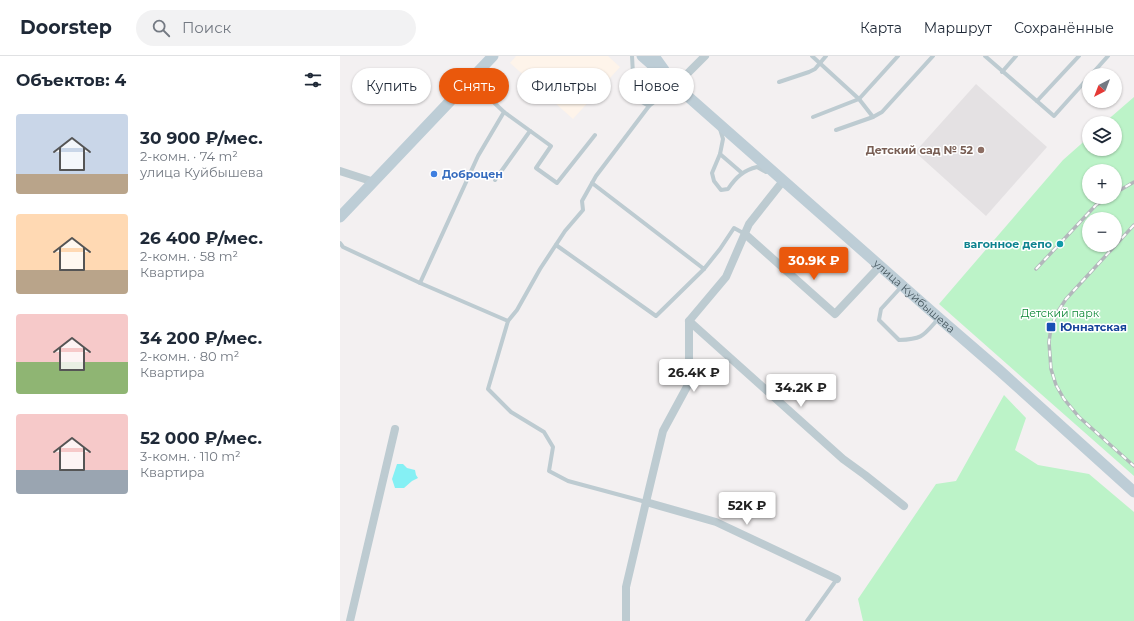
<!DOCTYPE html>
<html lang="ru">
<meta charset="utf-8">
<style>
:root{--surface:#fff;--page:#f2f2f3;--text:#1f2937;--muted:#747a83;--line:#e0e1e3;--accent:#ea580c}
body{margin:0;font-family:Montserrat,sans-serif;background:var(--page);color:var(--text);height:100vh;display:flex;flex-direction:column;font-size:15px;white-space:nowrap}
*{box-sizing:border-box;margin:0}
p{font-size:13px;color:var(--muted)}
.icon{flex:none;width:22px;height:22px;fill:none;stroke:currentColor;stroke-width:2;stroke-linecap:round;stroke-linejoin:round}
.map{position:relative;flex:1;overflow:hidden}
.sheet{display:flex;flex-direction:column;background:var(--surface);width:340px}
.sheet>*{flex:none}
.guide{position:absolute;left:12px;top:12px;width:380px;height:36px;display:flex;gap:8px}
.needle{width:26px;rotate:222deg}
.buttons{position:absolute;left:742px;top:12px;display:grid;gap:8px}
.buttons a{display:grid;place-items:center;width:40px;height:40px;border-radius:50%;background:var(--surface);box-shadow:0 1px 3px #0004;font-size:20px}
.price{position:absolute;translate:-50% -34px;padding:0 9px;border-radius:4px;background:#fff;color:#222;font-size:13px;line-height:26px;filter:drop-shadow(0 1px 2px #0008)}
.price::after{content:'';position:absolute;left:50%;top:24px;width:12px;height:9px;margin-left:-6px;background:inherit;clip-path:polygon(0 0,100% 0,50% 100%)}
.price.active{background:var(--accent);color:#fff}
ul{padding:0;list-style:none}
li{display:flex;align-items:center;gap:12px;height:100px;padding:0 16px}
li span{display:grid;place-items:center;flex:none;width:112px;height:80px;border-radius:4px;color:#555}
li>.icon{margin-inline-start:auto}
span .icon{width:48px;height:48px;fill:#fffc;stroke-width:1}
li b{font-size:17px}
h2{display:flex;justify-content:space-between;align-items:center;height:48px;padding:0 16px;font-size:17px}
.tag{padding:0 14px;border-radius:18px;background:var(--surface);box-shadow:0 1px 3px #0004;font-size:14px;line-height:36px}
.tag.active{background:var(--accent);color:#fff}
header{display:flex;align-items:center;gap:24px;box-sizing:border-box;height:56px;padding:0 20px;background:var(--surface);border-bottom:1px solid var(--line)}
header strong{font-size:19px}
nav{display:flex;gap:22px;margin-inline-start:auto;font-size:14px}
.search{width:280px;height:36px;background:var(--page);display:flex;align-items:center;gap:10px;box-sizing:border-box;padding:0 14px;border-radius:22px;color:var(--muted);font-size:15px}
main{display:flex;flex:1;min-height:0}
.map>svg:first-child{display:block}
.commercial{fill:#fef4ea}
.education{fill:#e4e1e3}
.green{fill:#bcf3c8;fill-rule:evenodd}
.water{fill:#85f0f4}
.lines{fill:none;stroke-linecap:round;stroke-linejoin:round}
.lane{stroke:#bdcbd1;stroke-width:4}
.street{stroke:#bdcbd1;stroke-width:8}
.secondary{stroke:#bdcdd6;stroke-width:11}
.rail-casing{stroke:#b2b7bb;stroke-width:3.5}
.rail{stroke:#fff;stroke-width:2;stroke-dasharray:6;stroke-linecap:butt}
.education-dot{fill:#8d6e63;stroke:#fff;stroke-width:1.5}
.shop-dot{fill:#3f7fe0;stroke:#fff;stroke-width:1.5}
.culture-dot{fill:#0f9aa8;stroke:#fff;stroke-width:1.5}
.transit-dot{fill:#1a4fb4;stroke:#fff;stroke-width:1.5}
.labels{text-anchor:middle;stroke-width:3;stroke-linejoin:round;paint-order:stroke}
.education-label{font-size:11px;font-weight:bold;fill:#785e54;stroke:#fff;text-anchor:end}
.shop-label{font-size:11px;font-weight:bold;fill:#366cbe;stroke:#fff;text-anchor:start}
.culture-label{font-size:11px;font-weight:bold;fill:#0d838f;stroke:#fff;text-anchor:end}
.street-label{font-size:11px;fill:#475860;stroke:#fff}
.park-label{font-size:11px;fill:#0f8937;stroke:#fff}
.transit-label{font-size:11px;font-weight:bold;fill:#164399;stroke:#fff;text-anchor:start}
</style>
<header>
<strong>Doorstep</strong>
<div class="search"><svg class="icon" aria-label="search" viewBox="0 0 24 24"><circle cx="10" cy="10" r="6"/><path d="M15 15l6 6"/></svg>Поиск</div>
<nav><a>Карта</a><a>Маршрут</a><a>Сохранённые</a></nav>
</header>
<main>
<section class="sheet">
<h2>Объектов: 4<svg class="icon" aria-label="filters" viewBox="0 0 24 24"><path d="M4 7h16M4 17h16"/><circle cx="9" cy="7" r="2"/><circle cx="15" cy="17" r="2"/></svg></h2>
<ul>
<li><span style="background:linear-gradient(#c9d6e8 75%,#b9a48a 0)"><svg class="icon" aria-label="home" viewBox="0 0 24 24"><path d="M3 11l9-7 9 7M6 9v11h12V9"/></svg></span><div><b>30 900 ₽/мес.</b><p>2-комн. · 74 m²</p><p>улица Куйбышева</p></div></li>
<li><span style="background:linear-gradient(#ffd9b3 70%,#b9a48a 0)"><svg class="icon" aria-label="home" viewBox="0 0 24 24"><path d="M3 11l9-7 9 7M6 9v11h12V9"/></svg></span><div><b>26 400 ₽/мес.</b><p>2-комн. · 58 m²</p><p>Квартира</p></div></li>
<li><span style="background:linear-gradient(#f6c9c9 60%,#8fb573 0)"><svg class="icon" aria-label="home" viewBox="0 0 24 24"><path d="M3 11l9-7 9 7M6 9v11h12V9"/></svg></span><div><b>34 200 ₽/мес.</b><p>2-комн. · 80 m²</p><p>Квартира</p></div></li>
<li><span style="background:linear-gradient(#f6c9c9 70%,#9aa5b1 0)"><svg class="icon" aria-label="home" viewBox="0 0 24 24"><path d="M3 11l9-7 9 7M6 9v11h12V9"/></svg></span><div><b>52 000 ₽/мес.</b><p>3-комн. · 110 m²</p><p>Квартира</p></div></li>
</ul>
</section>
<div class="map">
<svg width="794" height="565" viewBox="0 0 794 565">
<rect width="100%" height="100%" fill="#f3f0f1"/>
<polygon class="commercial" points="176,0 268,0 280,11 233,63 170,7"/>
<polygon class="education" points="636,28 707,91 646,160 575,96"/>
<g class="green">
<path d="M 794,41 L 794,420 L 599,248 L 723,104 L 749,81 L 749,93 L 775,93 L 775,67 L 764,67 ZM 749,115 L 775,115 L 775,141 L 749,141 ZM 749,163 L 775,163 L 775,189 L 749,189 Z"/>
<polygon points="664,339 686,362 675,394 698,409 749,418 794,456 794,565 523,565 518,543 596,428 616,425"/>
</g>
<polygon class="water" points="57,408 63,408 67,412 75,414 76,419 78,422 72,425 64,432 55,432 52,423"/>
<g class="lines">
<g class="lane">
<polyline points="292,0 294,36 300,45 309,50"/>
<polyline points="472,0 519,43 533,61"/>
<polyline points="645,0 714,60 749,21"/>
<polyline points="662,16 676,0"/>
<polyline points="751,19 768,0"/>
<polyline points="439,26 469,16 475,13 486,0"/>
<polyline points="697,45 739,0"/>
<polyline points="164,56 211,90 196,112 217,127 255,79"/>
<polyline points="473,61 519,43 558,0"/>
<path d="M 380,73 L 383,83 L 380,98 L 372,117 L 374,125 L 381,134 L 388,133 C 396,121 404,114 417,111 L 426,116"/>
<polyline points="496,74 533,61 542,56 593,0"/>
<polyline points="380,98 402,117"/>
<polyline points="155,124 190,75"/>
<polyline points="252,127 364,213 380,193 394,172 405,178"/>
<polyline points="0,187 3,191 80,227 168,265 148,333 171,356 204,376 213,391 209,415 228,425 306,446"/>
<polyline points="216,189 316,260 364,213"/>
<polyline points="80,227 138,100 164,56 130,24"/>
<path d="M 562,230 L 541,253 L 539,264 L 559,284 C 583,283 583,280 598,263"/>
<polyline points="168,265 177,254 200,213 225,175 243,154 242,145 256,120 309,50 335,30"/>
<polyline points="467,565 497,523"/>
</g>
<g class="street">
<polyline points="335,30 365,0"/>
<polyline points="0,115 34,126"/>
<polyline points="405,178 495,258 540,210"/>
<polyline points="349,265 503,403 525,419 564,450"/>
<polyline points="306,446 376,466 497,523"/>
<polyline points="10,565 55,373"/>
<polyline points="286,565 286,531 306,446 323,375 349,327 349,265 386,221 409,168 443,125"/>
</g>
<g class="secondary">
<path id="s1" d="M 302,0 L 599,262 L 659,314 L 794,436"/>
<polyline points="314,0 324,14"/>
<polyline points="0,161 153,0"/>
</g>
<g class="rail-casing">
<g id="rail">
<polyline points="775,137 794,126"/>
<polyline points="794,169 726,243 717,257 711,271 709,286 711,313 716,329 724,343 739,361 794,410"/>
<polyline points="696,213 756,149 769,141"/>
</g>
</g>
<use href="#rail" class="rail"/>
</g>
<circle class="education-dot" cx="641" cy="94" r="4"/>
<circle class="shop-dot" cx="94" cy="118" r="4"/>
<circle class="culture-dot" cx="720" cy="188" r="4"/>
<rect class="transit-dot" x="706" y="266" width="10" height="10" rx="2"/>
<g class="labels">
<g class="education-label">
<text x="633" y="98">Детский сад № 52</text>
</g>
<g class="shop-label">
<text x="102" y="122">Доброцен</text>
</g>
<g class="culture-label">
<text x="712" y="192">вагонное депо</text>
</g>
<g class="street-label">
<text dy="4" stroke="none"><textPath href="#s1" startOffset="363">улица Куйбышева</textPath></text>
</g>
<g class="park-label">
<text x="720" y="261">Детский парк</text>
</g>
<g class="transit-label">
<text x="720" y="275">Юннатская</text>
</g>
</g>
</svg>
<div class="buttons">
<a><svg class="needle" viewBox="-14 -14 28 28"><path d="M0-13l5 13h-10z" fill="#e53935"/><path d="M0 13l5-13h-10z" fill="#747a83"/></svg></a>
<a><svg class="icon" aria-label="layers" viewBox="0 0 24 24"><path d="M12 4l9 5-9 5-9-5zM3 14l9 5 9-5"/></svg></a>
<a>+</a>
<a>−</a>
</div>
<b class="price active" style="left:474px;top:225px">30.9K ₽</b>
<b class="price" style="left:354px;top:337px">26.4K ₽</b>
<b class="price" style="left:461px;top:352px">34.2K ₽</b>
<b class="price" style="left:407px;top:470px">52K ₽</b>
<div class="guide">
<a class="tag">Купить</a>
<a class="tag active">Снять</a>
<a class="tag">Фильтры</a>
<a class="tag">Новое</a>
</div>
</div>
</main>
